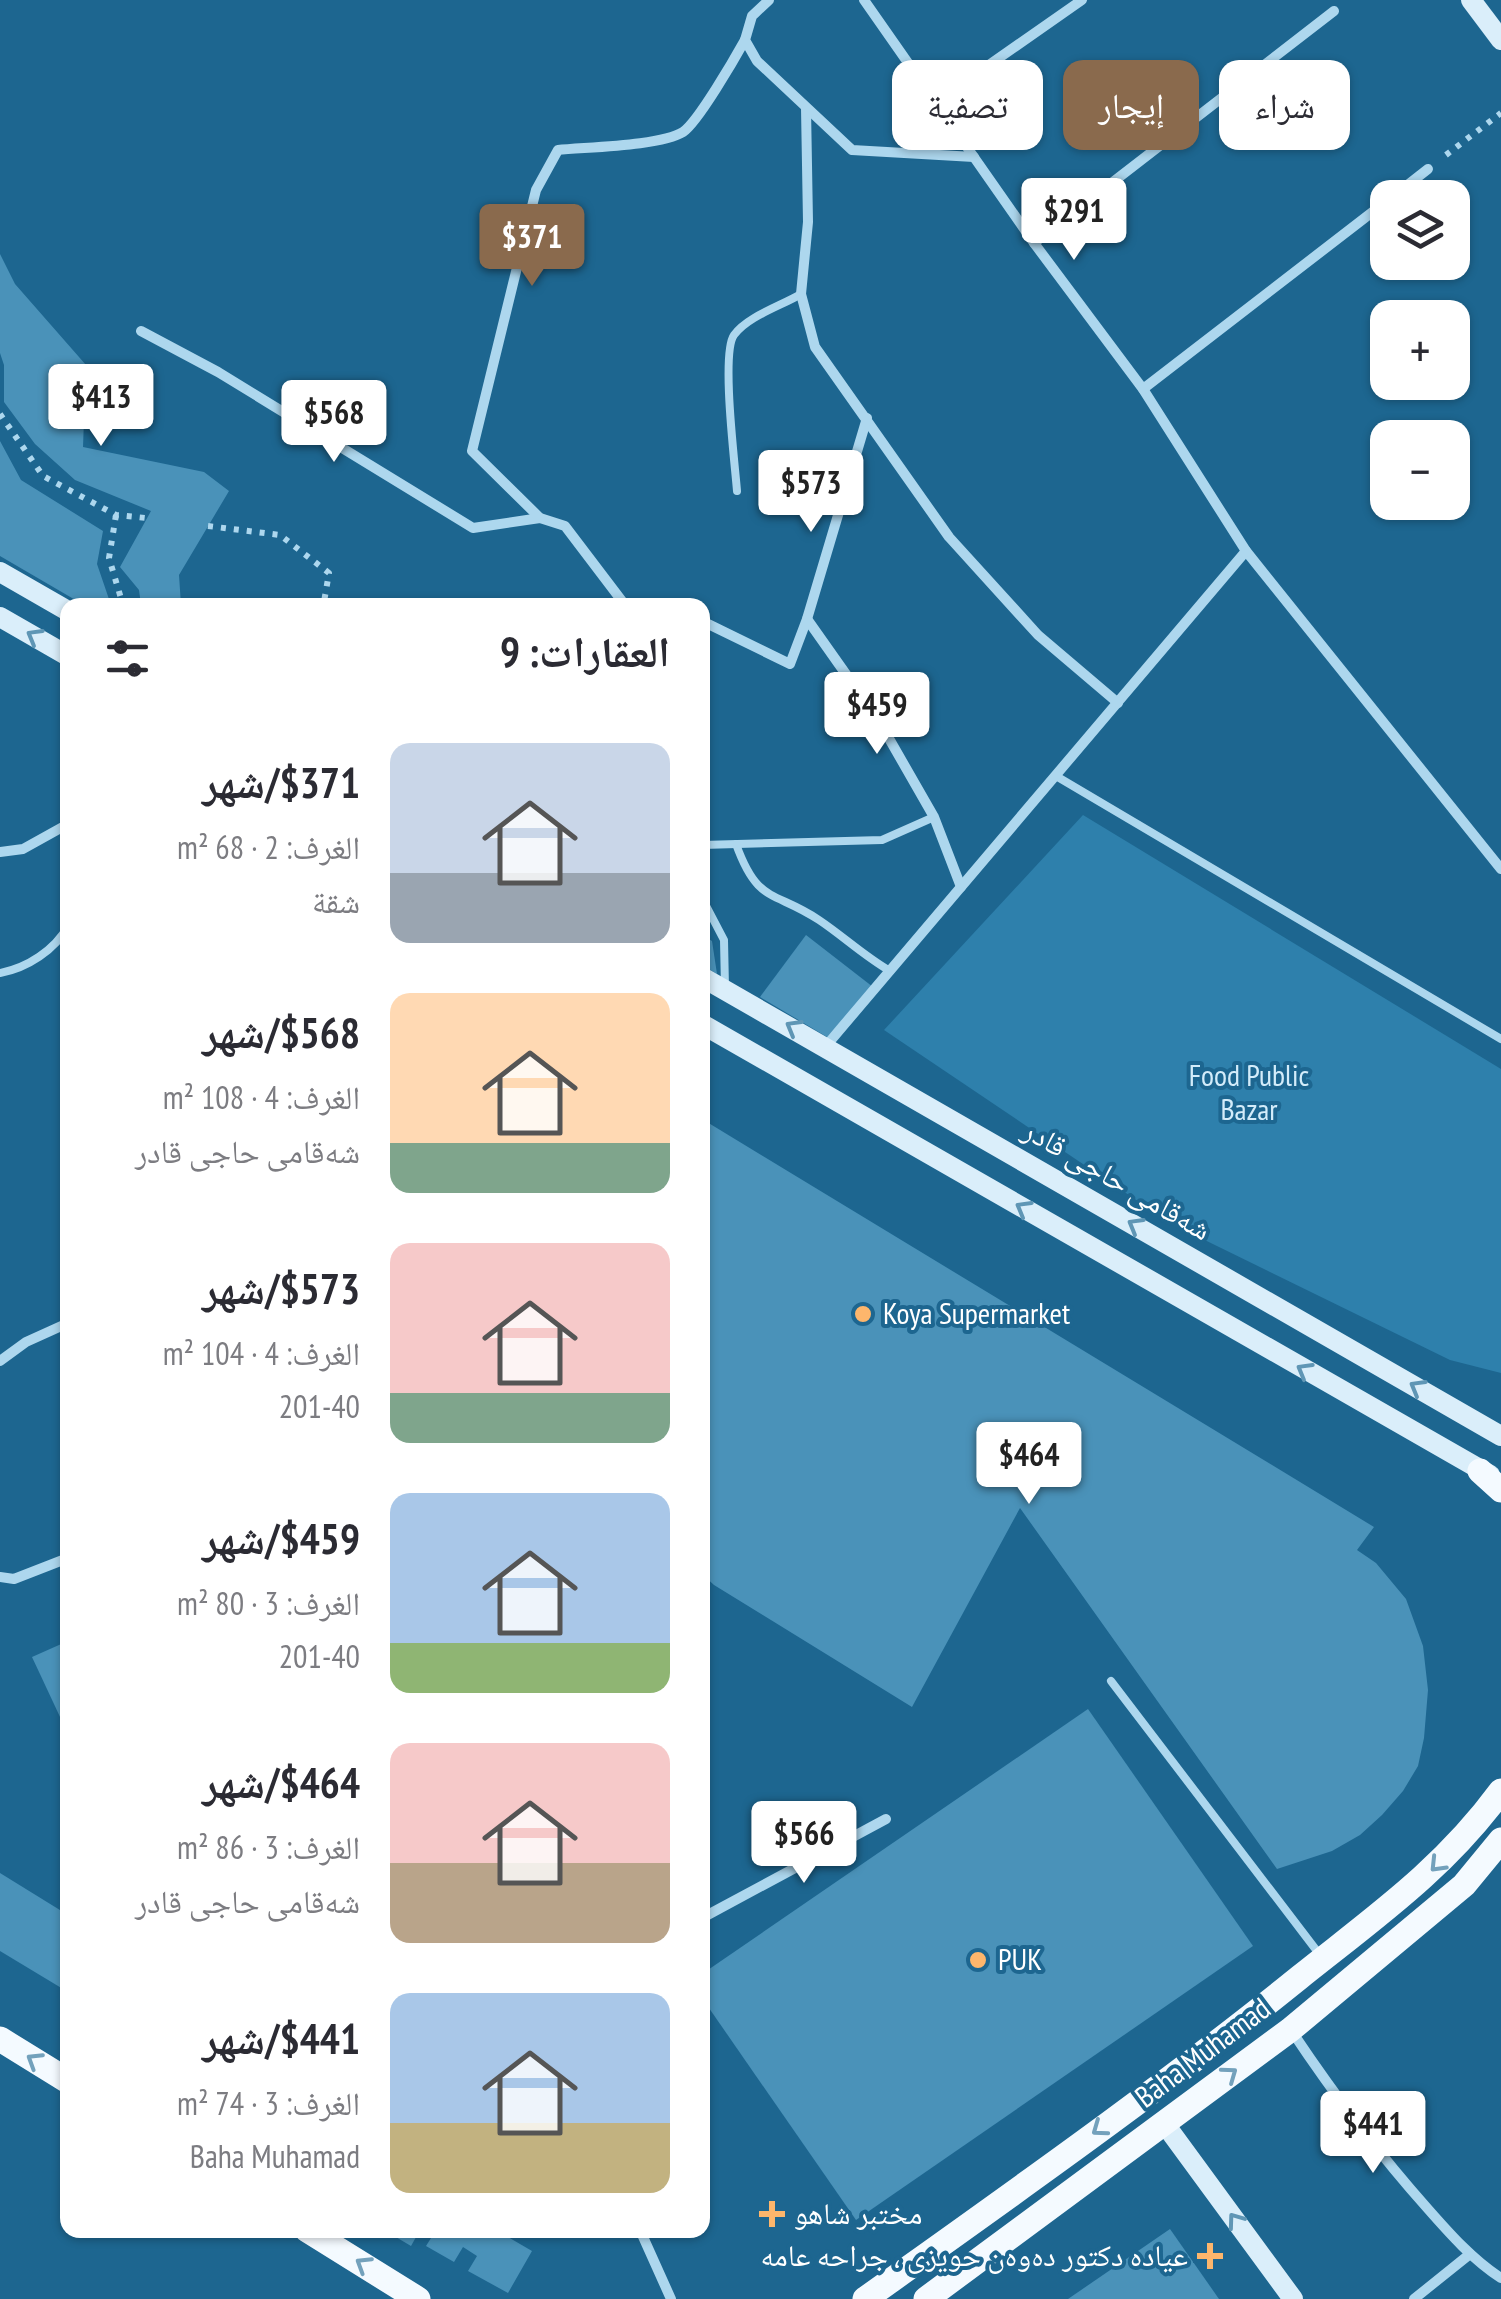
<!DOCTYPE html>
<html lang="ar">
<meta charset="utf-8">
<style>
:root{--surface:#fff;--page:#f7f7f7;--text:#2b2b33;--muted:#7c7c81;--accent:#8a6a4d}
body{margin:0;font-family:"PT Sans Narrow","Noto Naskh Arabic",sans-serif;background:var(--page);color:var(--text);direction:rtl;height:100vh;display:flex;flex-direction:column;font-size:38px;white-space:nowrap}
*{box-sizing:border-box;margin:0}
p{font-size:32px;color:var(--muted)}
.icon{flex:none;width:55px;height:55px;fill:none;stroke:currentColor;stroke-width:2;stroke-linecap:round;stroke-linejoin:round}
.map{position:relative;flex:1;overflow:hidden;direction:ltr}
.drawer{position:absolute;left:60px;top:598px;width:650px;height:1640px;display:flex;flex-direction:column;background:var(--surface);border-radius:20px;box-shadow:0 2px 8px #0004;direction:rtl}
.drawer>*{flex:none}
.guide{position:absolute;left:740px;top:60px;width:610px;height:90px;direction:rtl;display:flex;gap:20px}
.buttons{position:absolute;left:1370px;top:180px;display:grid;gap:20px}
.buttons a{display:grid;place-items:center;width:100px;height:100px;border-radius:20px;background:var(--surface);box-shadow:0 2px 8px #0004;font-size:50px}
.price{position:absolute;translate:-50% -85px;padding:0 22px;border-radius:10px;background:#fff;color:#222;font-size:32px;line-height:65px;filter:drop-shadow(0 2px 5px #0008)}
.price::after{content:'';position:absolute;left:50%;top:60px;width:30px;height:22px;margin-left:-15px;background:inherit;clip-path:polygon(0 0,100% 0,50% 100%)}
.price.selected{background:var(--accent);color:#fff}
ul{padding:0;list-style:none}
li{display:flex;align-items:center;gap:30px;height:250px;padding:0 40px}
li span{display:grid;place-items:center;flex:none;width:280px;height:200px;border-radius:20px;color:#555}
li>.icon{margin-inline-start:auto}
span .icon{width:120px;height:120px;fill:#fffc;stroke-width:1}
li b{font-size:42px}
h2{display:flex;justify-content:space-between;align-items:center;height:120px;padding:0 40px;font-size:42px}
.chip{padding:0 35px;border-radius:20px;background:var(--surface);box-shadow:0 2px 8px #0004;font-size:35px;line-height:90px}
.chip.selected{background:var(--accent);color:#fff}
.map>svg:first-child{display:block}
.green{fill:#2e80ac}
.building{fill:#4a92b9}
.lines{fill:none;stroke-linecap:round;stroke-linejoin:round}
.path{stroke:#add7ee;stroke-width:6;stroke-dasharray:5 8;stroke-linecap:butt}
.lane{stroke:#add7ee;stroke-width:8}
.street{stroke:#add7ee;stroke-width:10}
.secondary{stroke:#daeefa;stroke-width:20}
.primary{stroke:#f4faff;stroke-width:25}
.oneway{stroke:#5f96b5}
.oneway2{stroke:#73a1bc}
.poi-dot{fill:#fdb66c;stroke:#1d6690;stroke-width:4}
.labels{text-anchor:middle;stroke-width:8;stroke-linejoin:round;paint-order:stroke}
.park-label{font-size:30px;fill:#d3ecfa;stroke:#1d6690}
.street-label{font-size:30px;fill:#fff;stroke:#1d6690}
.poi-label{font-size:30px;fill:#fff;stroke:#1d6690;text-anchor:start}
</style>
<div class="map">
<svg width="1501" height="2299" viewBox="0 0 1501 2299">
<rect width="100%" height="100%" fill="#1d6690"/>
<polygon class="green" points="1083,815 1501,1069 1501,1373 1450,1360 1172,1224 884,1030"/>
<g class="building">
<polygon points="0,254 15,284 86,365 83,447 204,472 229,491 179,575 181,605 141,605 139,590 120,567 151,511 75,480 35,444 4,402 4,365 0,353"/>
<polygon points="0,441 21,480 103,531 97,564 111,605 84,605 0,556"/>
<polygon points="702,935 712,941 717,974 702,965"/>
<polygon points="806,935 873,987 827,1037 760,997"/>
<polygon points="702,1119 1374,1527 1357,1550 1376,1563 1406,1599 1423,1646 1428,1690 1424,1738 1418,1766 1403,1791 1382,1815 1360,1835 1332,1851 1277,1869 1020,1508 912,1707 714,1585 702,1574"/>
<polygon points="68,1641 68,1734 32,1657"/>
<polygon points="1088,1709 1253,1946 856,2220 702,1998 702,1974"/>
<polygon points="0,1873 68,1915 68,1992 0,1951"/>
<polygon points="1170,2229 1219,2299 1068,2299"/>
<polygon points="384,2230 420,2230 411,2246"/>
<polygon points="436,2230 496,2230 532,2251 508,2293 468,2271 477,2256 463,2247 454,2262 426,2246"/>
</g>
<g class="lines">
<g class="path">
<polyline points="1446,155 1501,113"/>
<polyline points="0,414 43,476 116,515 146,518"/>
<polyline points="116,515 109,558 123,605"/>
<polyline points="208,526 280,535 329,573 324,602 327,605"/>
</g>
<g class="lane">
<path d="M 737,491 C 735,464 721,353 734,335 C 748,316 781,306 801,294"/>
<polyline points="1056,776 1501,1039"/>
<path d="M 736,844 C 758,905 774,890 819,920 C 843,936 864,956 890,971"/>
<polyline points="702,845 882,840 934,817"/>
<polyline points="702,898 724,940 725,988"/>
<path d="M 0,973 C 27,968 55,950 68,926"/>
<polyline points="1111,1681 1320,1955"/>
</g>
<g class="street">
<polyline points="769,0 752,16 745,40 757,61 852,150 974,157"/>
<polyline points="864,0 1034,243 1143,389 1246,551 1501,869"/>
<polyline points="936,102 1082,0"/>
<polyline points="806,108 808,222 801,294 815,347 949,537 1038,635 1118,703"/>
<polyline points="1391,198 1428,169"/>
<polyline points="1034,243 1334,11"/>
<polyline points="141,331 218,372 473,528 540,518"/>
<polyline points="1143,389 1388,200"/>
<path d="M 625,605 L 565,526 L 540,518 L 472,451 L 536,190 L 558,150 C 586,147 661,146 683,132 C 698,122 735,58 745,40"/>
<polyline points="807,619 879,721 934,817 961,887"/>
<polyline points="702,621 790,664 807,619 867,418"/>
<polyline points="0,852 23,849 68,824"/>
<polyline points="826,1046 1246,551"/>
<polyline points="0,1361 26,1342 68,1323"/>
<polyline points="0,1577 14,1579 68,1558"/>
<polyline points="702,1918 886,1819"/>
<path d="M 1291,2030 C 1333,2093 1378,2153 1428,2209 C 1450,2234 1473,2260 1501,2278"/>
<polyline points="640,2230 671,2299"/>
<polyline points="1414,2299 1470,2254"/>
</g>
<g class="secondary">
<polyline points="1471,0 1501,40"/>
<polyline points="0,572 68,611"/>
<polyline points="0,617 68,656"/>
<polyline points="702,977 1501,1436"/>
<polyline points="702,1024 1490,1475"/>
<polyline points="1164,2123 1293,2299"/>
</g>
<g class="primary">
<polyline points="1480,1471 1501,1490"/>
<polyline points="0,2039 68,2081"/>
<polyline points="307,2230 418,2299"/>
<path d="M 865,2299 C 1012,2194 1160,2090 1300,1977 C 1375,1917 1443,1870 1501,1791"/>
<polyline points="926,2299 1290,2030 1464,1885 1501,1840"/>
</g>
</g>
<defs><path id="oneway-chevron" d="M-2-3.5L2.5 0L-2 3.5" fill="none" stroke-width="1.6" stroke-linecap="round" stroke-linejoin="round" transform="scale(2.5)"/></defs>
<g class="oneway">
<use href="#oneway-chevron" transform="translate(34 636) rotate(-150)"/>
<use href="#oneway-chevron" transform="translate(793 1027) rotate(-150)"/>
<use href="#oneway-chevron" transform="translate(1023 1208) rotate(-150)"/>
<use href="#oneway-chevron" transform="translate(1135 1225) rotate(-150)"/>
<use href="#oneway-chevron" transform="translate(1304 1370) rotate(-150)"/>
<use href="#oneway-chevron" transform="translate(1417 1387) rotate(-150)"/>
<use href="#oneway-chevron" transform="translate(1235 2220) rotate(-126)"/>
</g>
<g class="oneway2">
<use href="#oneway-chevron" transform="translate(1437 1865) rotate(134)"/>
<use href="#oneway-chevron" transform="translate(34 2060) rotate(-148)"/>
<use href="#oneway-chevron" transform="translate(1230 2074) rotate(-36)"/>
<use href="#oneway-chevron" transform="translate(1099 2129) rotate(144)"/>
<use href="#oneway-chevron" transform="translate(363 2264) rotate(-148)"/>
</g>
<g class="poi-dot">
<circle cx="863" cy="1314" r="10"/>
<circle cx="978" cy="1960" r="10"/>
<path d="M767 2199h10v10h10v10h-10v10h-10v-10h-10v-10h10z"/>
<path d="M1205 2241h10v10h10v10h-10v10h-10v-10h-10v-10h10z"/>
</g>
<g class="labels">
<g class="park-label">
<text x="1249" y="1086">Food Public<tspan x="1249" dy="34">Bazar</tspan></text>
</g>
<g class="street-label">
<text transform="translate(1117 1180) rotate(30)" y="10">شەقامی حاجی قادر</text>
<text transform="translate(1203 2053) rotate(-37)" y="10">Baha Muhamad</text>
</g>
<g class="poi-label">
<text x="883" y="1324">Koya Supermarket</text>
<text x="998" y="1970">PUK</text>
<text x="794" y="2224">مختبر شاهو</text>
<text x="1188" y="2266" text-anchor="end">عیادە دکتور دەوەن حویزی ، جراحە عامە</text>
</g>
</g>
</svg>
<div class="buttons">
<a><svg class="icon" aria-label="layers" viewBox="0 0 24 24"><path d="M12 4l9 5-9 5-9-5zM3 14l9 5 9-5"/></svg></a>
<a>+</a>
<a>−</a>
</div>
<b class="price" style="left:1074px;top:263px">$291</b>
<b class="price selected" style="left:532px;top:289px">$371</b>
<b class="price" style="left:101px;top:449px">$413</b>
<b class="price" style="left:334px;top:465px">$568</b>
<b class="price" style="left:811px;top:535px">$573</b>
<b class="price" style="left:877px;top:757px">$459</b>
<b class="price" style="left:1029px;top:1507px">$464</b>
<b class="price" style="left:804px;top:1886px">$566</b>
<b class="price" style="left:1373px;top:2176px">$441</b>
<div class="guide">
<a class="chip">شراء</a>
<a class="chip selected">إيجار</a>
<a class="chip">تصفية</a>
</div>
<section class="drawer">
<h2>العقارات: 9<svg class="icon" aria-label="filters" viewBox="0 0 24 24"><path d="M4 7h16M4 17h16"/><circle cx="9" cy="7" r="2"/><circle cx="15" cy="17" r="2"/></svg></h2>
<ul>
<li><span style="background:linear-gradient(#c9d6e8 65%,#9aa5b1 0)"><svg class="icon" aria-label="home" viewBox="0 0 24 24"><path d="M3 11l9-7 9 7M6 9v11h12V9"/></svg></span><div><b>$371/شهر</b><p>الغرف: 2 · 68 m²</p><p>شقة</p></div></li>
<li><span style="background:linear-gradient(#ffd9b3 75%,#7fa58c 0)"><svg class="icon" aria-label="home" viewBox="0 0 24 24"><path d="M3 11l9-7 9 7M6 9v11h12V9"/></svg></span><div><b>$568/شهر</b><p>الغرف: 4 · 108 m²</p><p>شەقامی حاجی قادر</p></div></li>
<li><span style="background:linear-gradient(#f6c9c9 75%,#7fa58c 0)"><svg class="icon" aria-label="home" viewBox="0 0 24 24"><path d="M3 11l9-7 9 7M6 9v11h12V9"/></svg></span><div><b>$573/شهر</b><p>الغرف: 4 · 104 m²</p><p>201-40</p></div></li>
<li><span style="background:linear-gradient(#a9c7e8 75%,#8fb573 0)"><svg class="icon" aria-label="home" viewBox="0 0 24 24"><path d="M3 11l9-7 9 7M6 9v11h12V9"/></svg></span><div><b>$459/شهر</b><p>الغرف: 3 · 80 m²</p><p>201-40</p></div></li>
<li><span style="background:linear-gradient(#f6c9c9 60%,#b9a48a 0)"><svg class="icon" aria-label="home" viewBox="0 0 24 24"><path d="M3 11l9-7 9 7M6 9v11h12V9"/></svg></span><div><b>$464/شهر</b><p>الغرف: 3 · 86 m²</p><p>شەقامی حاجی قادر</p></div></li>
<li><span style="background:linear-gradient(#a9c7e8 65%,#c2b280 0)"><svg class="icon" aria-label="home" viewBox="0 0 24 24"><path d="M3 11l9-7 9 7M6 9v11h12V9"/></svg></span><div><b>$441/شهر</b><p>الغرف: 3 · 74 m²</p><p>Baha Muhamad</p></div></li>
</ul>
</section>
</div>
